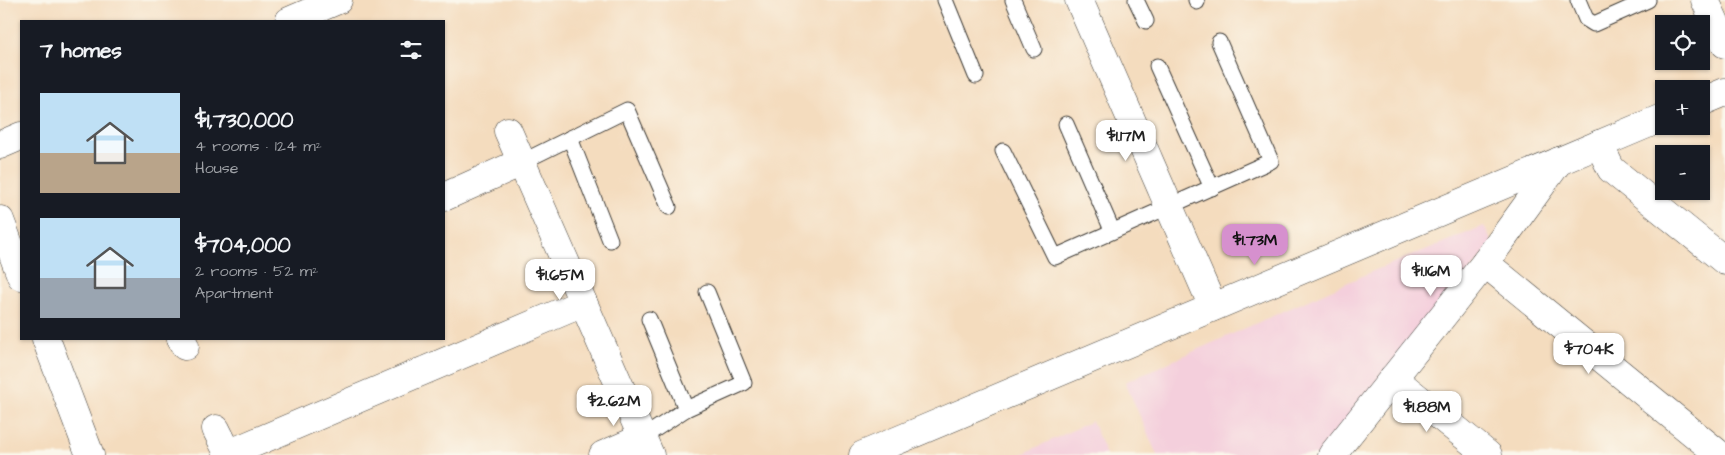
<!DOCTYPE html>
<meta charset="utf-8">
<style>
:root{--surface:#171b24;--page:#242831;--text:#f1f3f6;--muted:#9ea1a6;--accent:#d690ce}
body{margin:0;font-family:"Architects Daughter",sans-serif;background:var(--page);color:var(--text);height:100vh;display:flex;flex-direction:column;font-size:19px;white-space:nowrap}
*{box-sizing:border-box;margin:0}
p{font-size:16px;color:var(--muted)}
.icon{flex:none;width:28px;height:28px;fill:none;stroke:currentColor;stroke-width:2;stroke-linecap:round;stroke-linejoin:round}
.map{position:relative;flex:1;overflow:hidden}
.panel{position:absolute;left:20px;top:20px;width:425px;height:320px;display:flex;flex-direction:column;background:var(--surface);border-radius:0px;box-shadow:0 1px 4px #0004}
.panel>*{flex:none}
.controls{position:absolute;left:1655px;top:15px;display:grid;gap:10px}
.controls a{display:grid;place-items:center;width:55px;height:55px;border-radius:0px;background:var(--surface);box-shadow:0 1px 4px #0004;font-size:25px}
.price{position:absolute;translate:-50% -42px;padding:0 11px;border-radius:10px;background:#fff;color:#222;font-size:16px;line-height:32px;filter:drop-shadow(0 1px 2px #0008)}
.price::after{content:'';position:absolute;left:50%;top:30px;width:15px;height:11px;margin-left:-8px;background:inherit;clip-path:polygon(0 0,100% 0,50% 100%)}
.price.active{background:var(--accent);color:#111}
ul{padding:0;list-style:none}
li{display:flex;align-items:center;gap:15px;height:125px;padding:0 20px}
li span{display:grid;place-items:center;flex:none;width:140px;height:100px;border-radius:0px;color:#555}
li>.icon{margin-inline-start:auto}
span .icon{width:60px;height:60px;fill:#fffc;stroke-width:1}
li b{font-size:21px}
h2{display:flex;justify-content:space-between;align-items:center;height:60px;padding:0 20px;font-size:21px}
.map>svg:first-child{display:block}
.built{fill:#f4cfdc}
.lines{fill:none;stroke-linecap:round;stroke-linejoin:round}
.lane-casing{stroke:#3c3934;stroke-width:17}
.street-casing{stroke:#3c3934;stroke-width:29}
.lane{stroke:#fff;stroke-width:15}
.street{stroke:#fff;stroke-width:28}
</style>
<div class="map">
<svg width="1725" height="455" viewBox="0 0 1725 455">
<rect width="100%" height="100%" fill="#fbf7ec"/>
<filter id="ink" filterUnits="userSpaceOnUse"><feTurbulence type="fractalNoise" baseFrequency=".02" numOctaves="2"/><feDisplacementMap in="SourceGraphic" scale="10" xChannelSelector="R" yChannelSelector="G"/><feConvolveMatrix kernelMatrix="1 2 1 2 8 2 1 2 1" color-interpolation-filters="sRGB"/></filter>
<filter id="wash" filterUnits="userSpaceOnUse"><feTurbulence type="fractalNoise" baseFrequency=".0096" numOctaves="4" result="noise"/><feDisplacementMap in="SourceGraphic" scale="20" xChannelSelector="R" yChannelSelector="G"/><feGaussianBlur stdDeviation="1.12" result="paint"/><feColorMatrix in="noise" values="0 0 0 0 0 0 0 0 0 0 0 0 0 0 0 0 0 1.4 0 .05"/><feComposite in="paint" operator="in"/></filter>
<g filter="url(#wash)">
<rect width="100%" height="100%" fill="#f4dcbe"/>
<g class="built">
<polygon points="1484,226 1493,243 1320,455 1157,455 1125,382 1371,272"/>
<polygon points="1092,421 1106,455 1020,455"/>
</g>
</g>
<g filter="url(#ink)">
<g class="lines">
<g class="lane-casing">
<g id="lane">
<polyline points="945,0 976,76"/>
<polyline points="1013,0 1034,49"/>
<polyline points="1136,0 1146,21"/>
<polyline points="1196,0 1197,2"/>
<polyline points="1578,0 1586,19 1594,24 1648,0"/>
<polyline points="1157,66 1212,188"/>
<polyline points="1066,124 1112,230"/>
<polyline points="570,138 610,240"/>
<polyline points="1003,151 1055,257 1271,161 1219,42"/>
<polyline points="522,162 627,110 669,207"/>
<polyline points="649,319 686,409"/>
<polyline points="642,438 686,409 744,383 707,292"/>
</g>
</g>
<g class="street-casing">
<g id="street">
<polyline points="1079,0 1213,307"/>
<polyline points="1705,0 1725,44"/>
<polyline points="289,21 338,0"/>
<polyline points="1701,102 1725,92"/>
<polyline points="508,131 650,455"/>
<polyline points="1599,144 1611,169 1725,261"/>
<polyline points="0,145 21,136"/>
<polyline points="444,197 522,162"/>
<polyline points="0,220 21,276"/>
<polyline points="1485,263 1720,455"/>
<polyline points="46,339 90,455"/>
<polyline points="181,339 185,346"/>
<polyline points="1393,378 1488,455"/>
<polyline points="216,429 229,455"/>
<polyline points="228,454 583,303"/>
<polyline points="603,455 642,438"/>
<polyline points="863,455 1664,117"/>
<polyline points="1332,455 1485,263 1559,161"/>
</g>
</g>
<use href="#lane" class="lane"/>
<use href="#street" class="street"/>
</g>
</g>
</svg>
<div class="controls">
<a><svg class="icon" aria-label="locate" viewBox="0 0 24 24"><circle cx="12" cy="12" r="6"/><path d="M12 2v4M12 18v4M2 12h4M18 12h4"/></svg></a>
<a>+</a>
<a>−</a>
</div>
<b class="price" style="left:1126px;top:162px">$1.17M</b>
<b class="price active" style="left:1255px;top:266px">$1.73M</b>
<b class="price" style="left:1431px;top:297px">$1.16M</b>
<b class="price" style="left:560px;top:301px">$1.65M</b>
<b class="price" style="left:1589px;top:375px">$704K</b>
<b class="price" style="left:614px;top:427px">$2.62M</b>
<b class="price" style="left:1427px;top:433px">$1.88M</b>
<section class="panel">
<h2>7 homes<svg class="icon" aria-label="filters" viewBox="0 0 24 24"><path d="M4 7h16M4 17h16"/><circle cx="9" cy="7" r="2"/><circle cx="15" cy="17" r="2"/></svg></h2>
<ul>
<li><span style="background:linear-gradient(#bfe0f5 60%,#b9a48a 0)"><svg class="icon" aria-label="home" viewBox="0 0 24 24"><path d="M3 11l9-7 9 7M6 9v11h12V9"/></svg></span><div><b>$1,730,000</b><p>4 rooms · 124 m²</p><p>House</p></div></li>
<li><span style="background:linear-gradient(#bfe0f5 60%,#9aa5b1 0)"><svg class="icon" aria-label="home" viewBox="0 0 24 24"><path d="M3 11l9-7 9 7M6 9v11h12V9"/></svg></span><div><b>$704,000</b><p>2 rooms · 52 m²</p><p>Apartment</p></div></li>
</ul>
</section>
</div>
